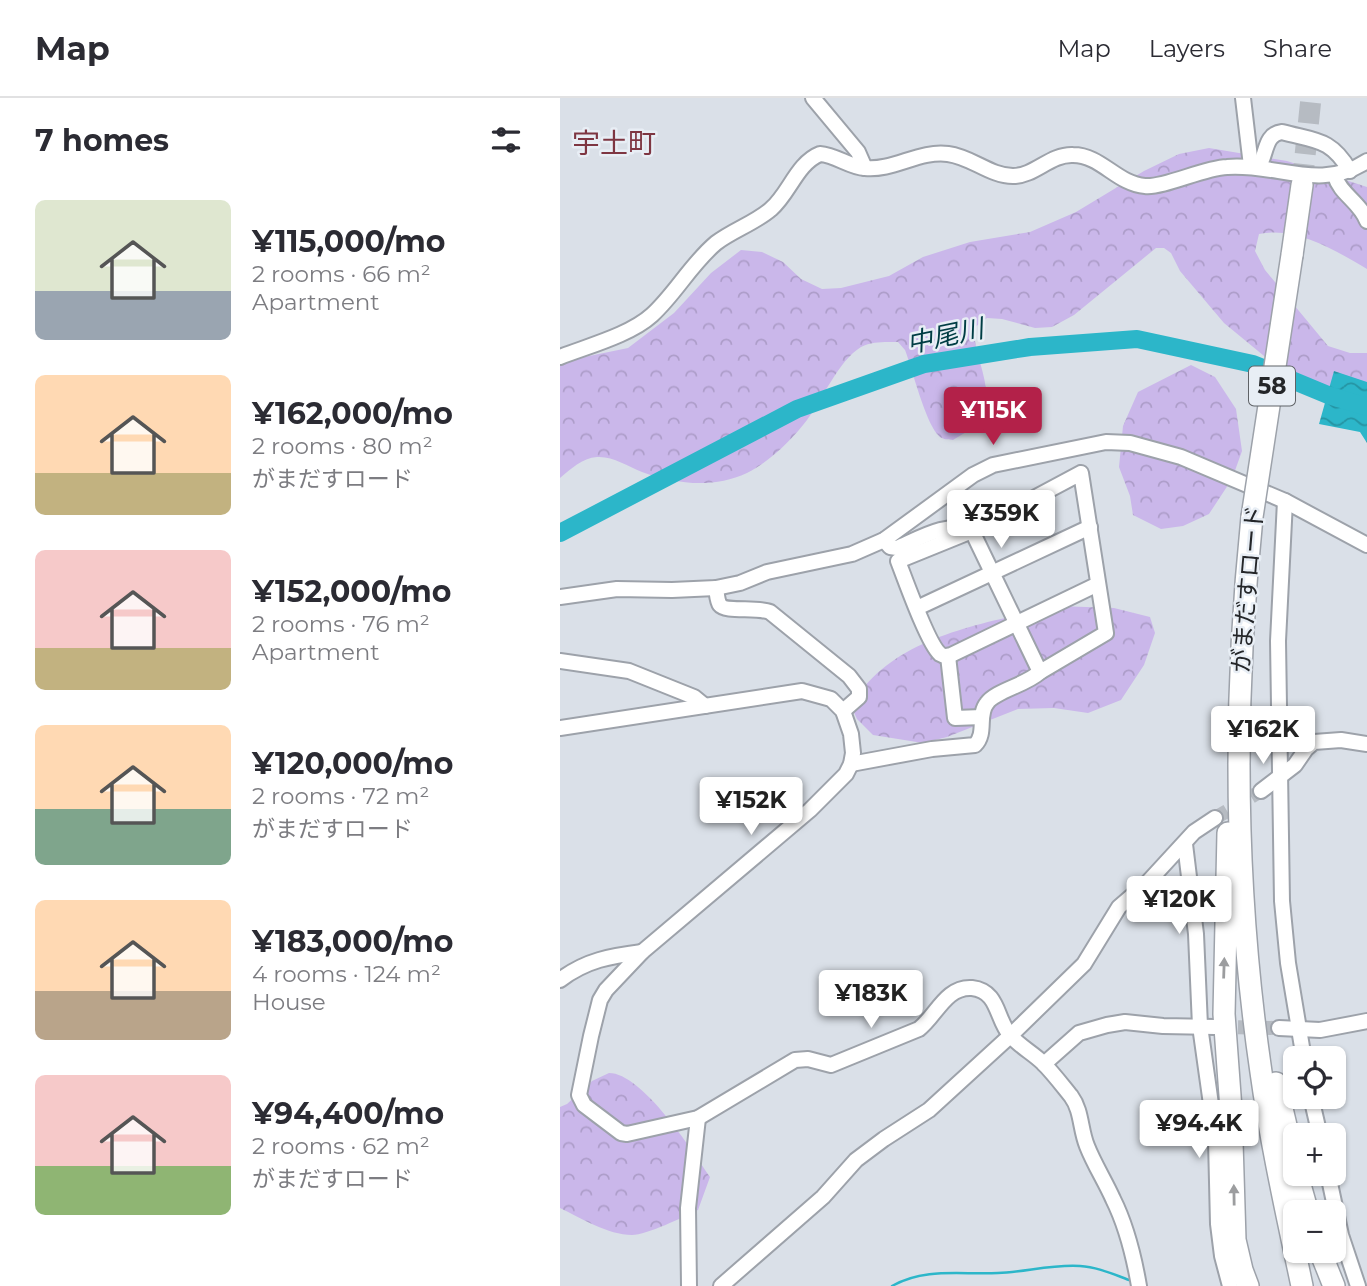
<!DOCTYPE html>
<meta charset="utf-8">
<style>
:root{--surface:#fff;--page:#f2f2f3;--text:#2b2b33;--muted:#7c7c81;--line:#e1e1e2;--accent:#b32149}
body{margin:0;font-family:Montserrat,"Noto Sans JP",sans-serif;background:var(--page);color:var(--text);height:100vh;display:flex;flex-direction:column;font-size:26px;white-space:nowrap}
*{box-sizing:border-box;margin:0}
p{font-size:23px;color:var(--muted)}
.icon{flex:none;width:38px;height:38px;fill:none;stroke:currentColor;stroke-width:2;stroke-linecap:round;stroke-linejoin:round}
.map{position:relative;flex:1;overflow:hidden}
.panel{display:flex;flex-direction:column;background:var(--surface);width:560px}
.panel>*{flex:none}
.controls{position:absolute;left:723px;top:948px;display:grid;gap:14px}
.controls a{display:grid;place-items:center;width:63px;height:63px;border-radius:10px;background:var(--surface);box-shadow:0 2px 5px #0004;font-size:35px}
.price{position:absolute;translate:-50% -60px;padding:0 16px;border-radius:7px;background:#fff;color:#222;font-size:23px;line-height:46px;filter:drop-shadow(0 2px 4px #0008)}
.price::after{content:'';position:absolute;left:50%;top:42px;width:21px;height:16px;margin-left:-10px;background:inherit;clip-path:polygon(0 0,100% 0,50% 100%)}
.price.current{background:var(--accent);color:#fff}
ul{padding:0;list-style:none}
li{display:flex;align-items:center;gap:21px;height:175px;padding:0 35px}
li span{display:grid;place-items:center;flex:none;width:196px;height:140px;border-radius:10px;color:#555}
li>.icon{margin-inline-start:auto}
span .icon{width:84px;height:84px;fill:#fffc;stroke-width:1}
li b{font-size:30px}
h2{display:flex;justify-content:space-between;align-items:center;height:84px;padding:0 35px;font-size:30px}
header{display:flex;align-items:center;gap:42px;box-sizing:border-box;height:98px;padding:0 35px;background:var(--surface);border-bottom:2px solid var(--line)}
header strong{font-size:33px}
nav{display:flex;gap:38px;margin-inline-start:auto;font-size:24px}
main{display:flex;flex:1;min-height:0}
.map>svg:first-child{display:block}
.forest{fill:url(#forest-crowns)}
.water{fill:url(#water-waves)}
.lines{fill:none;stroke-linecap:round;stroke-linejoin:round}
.stream{stroke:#2cb6c9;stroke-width:2.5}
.river{stroke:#2cb6c9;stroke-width:18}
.minor-tunnel{stroke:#b6bbc2;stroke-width:14;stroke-dasharray:14 7;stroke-linecap:butt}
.highway-tunnel{stroke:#b6bbc2;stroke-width:21;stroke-dasharray:21 10;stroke-linecap:butt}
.minor-casing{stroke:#9da2aa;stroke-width:18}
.highway-casing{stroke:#9da2aa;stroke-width:24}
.minor{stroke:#fff;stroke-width:14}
.highway{stroke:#fff;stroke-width:21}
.highway-bridge-casing{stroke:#9da2aa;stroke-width:24;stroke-linecap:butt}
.highway-bridge{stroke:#fff;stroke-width:21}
.oneway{fill:#9c9d9f}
.labels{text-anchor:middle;stroke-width:5;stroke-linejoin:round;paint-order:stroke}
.shield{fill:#e8eef5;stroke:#5f6266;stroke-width:2}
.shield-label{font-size:23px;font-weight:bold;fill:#242629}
.street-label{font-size:24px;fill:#242629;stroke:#e8eef5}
.water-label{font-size:26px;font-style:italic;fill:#003d44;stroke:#e8eef5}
.quarter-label{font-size:28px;fill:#7e3642;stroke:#e8eef5}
</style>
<header>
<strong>Map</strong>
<nav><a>Map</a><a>Layers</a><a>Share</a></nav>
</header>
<main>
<section class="panel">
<h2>7 homes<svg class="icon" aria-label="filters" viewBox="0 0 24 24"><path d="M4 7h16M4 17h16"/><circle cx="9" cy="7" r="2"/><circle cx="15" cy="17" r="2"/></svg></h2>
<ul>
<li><span style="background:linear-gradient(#dfe7d0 65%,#9aa5b1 0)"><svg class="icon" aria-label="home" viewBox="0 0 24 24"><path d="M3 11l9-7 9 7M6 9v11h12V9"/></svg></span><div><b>¥115,000/mo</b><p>2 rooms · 66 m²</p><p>Apartment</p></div></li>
<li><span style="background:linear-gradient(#ffd9b3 70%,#c2b280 0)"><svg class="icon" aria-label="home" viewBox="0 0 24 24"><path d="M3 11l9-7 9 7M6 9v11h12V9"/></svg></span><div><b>¥162,000/mo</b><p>2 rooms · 80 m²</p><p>がまだすロード</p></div></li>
<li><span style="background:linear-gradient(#f6c9c9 70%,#c2b280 0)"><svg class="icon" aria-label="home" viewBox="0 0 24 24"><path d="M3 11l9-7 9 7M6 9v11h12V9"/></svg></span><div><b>¥152,000/mo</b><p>2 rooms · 76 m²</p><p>Apartment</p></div></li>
<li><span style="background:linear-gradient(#ffd9b3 60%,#7fa58c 0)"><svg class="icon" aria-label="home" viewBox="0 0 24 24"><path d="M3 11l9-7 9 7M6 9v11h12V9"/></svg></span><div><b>¥120,000/mo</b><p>2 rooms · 72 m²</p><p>がまだすロード</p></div></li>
<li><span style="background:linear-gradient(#ffd9b3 65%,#b9a48a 0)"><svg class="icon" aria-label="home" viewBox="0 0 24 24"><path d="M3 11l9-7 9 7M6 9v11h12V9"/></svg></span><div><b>¥183,000/mo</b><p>4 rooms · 124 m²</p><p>House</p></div></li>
<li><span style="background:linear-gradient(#f6c9c9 65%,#8fb573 0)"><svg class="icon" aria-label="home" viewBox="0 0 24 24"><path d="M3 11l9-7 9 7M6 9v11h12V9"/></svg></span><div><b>¥94,400/mo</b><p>2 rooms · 62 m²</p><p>がまだすロード</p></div></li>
</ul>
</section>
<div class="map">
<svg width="807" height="1188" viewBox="0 0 807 1188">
<defs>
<pattern id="forest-crowns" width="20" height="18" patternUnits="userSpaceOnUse" patternTransform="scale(1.75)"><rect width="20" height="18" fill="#cab7ea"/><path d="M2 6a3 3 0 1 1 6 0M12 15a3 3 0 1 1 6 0" fill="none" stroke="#ad9dc9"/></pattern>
<pattern id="water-waves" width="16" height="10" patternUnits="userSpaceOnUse" patternTransform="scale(1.75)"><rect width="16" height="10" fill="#2cb6c9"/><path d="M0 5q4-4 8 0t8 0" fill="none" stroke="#2594a3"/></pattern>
</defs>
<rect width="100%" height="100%" fill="#dae0e8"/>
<g class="forest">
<path d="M 649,50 L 727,63 L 807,89 L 807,171 C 776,153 737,128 699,136 L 695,153 L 705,172 L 768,248 L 790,255 L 807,255 L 807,328 L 743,290 L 664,225 L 620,173 L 611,155 L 604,150 L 596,150 L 514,217 L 492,229 L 475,230 L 442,221 L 427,220 L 414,230 C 413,262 441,298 416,326 C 411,333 400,337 393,342 C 389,341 385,342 382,340 C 367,333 352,269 345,252 L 338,244 C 325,244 313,243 301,249 C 278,263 263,301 247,322 C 232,342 209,364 187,375 C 153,391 116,386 82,374 C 67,368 53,358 37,359 C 22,360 11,371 0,380 L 0,264 L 68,250 L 114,215 L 151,175 L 181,152 L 202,154 L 223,164 L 241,181 L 262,191 L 281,190 L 329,178 L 363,159 L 410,144 L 470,134 L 516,114 L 584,73 L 619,56 Z"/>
<polygon points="631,267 655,279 676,311 682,353 672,381 649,416 623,428 601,431 573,417 570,398 559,369 563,328 578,294"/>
<path d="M 498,508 L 554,510 L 590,519 L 595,535 L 584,567 L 561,602 L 528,615 L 494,610 L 458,611 L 387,639 L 363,645 L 313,637 L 297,621 L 291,608 C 331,537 426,525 498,508 Z"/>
<path d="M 49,975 C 82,975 132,1052 150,1079 L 138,1112 C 123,1119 87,1137 72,1137 C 48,1137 21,1120 0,1110 L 0,1009 L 7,1006 L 32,983 Z"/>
</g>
<polygon class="water" points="774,273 807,284 807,345 800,334 759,326"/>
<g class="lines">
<path class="stream" d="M 332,1188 C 365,1169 402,1177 438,1175 C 465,1174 493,1166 520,1168 C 538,1169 555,1177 572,1183"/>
<polyline class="river" points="0,435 237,311 364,266 470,249 577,241 693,266 768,297 807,309"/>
<g class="minor-tunnel">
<polyline points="655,720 701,693"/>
<polyline points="657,929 719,930"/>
</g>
<polyline class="highway-tunnel" points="742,87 751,0"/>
<g class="minor-casing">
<g id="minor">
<polyline points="253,0 298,54 305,70"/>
<polyline points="683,0 691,68"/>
<path d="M 698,70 C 707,57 704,36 722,34 C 755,43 771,40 790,73"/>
<path d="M 775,78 C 780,96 800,104 807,123"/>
<path d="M 0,259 C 28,248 70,237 92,217 C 116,195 131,166 156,145 C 173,132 195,125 211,111 C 229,96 237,65 260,56 C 276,57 289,69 305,70 C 333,73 360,52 388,56 C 412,59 430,78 453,78 C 475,78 490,56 513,57 C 541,57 557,86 585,88 C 604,90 643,70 667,69 C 717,65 760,94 807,63"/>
<polyline points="725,403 718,543 722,803 728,865 744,961"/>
<path d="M 324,442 L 330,449 L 337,450 C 358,441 389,422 412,433 L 480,574"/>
<path d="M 156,490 C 157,495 157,503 160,507 C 165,514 197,509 210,514 L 289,578 L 299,591 L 299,599 L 283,613"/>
<polyline points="0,499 57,491 112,492 156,490 180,485 207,474 292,456 324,442 413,377 433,367 546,344 570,345 621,359 725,403 807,447"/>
<polyline points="357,510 530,429"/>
<polyline points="388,558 395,620 422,619"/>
<polyline points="0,563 69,573 134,599 145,608"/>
<path d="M 0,630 L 242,593 L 271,601 L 283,613 L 291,636 L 293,655 L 291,666 L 286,676 L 250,712 L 82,854 L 46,892 L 40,902 L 31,938 L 19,997 L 24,1007 L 61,1035 L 67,1036 L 138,1020 L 235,962 L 248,961 L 271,967 L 359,931 C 376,918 386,888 412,890 C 439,893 436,921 450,937 C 459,948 473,955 483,965 C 493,975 502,987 511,998 C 522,1013 520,1031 527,1048 C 534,1066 545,1083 553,1101 C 566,1127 574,1159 579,1188"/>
<path d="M 291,666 L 372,651 L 415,647 C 427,635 417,617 427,605 C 435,593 466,587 480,574 L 546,535 L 521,375 L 412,433 L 338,463 C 345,481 368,546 380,556 C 385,559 387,558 391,557 L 538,486"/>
<polyline points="701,693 735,667 746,651 754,644 781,642 807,646"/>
<polyline points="625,746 636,836 640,928 656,1042 658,1126 662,1158 670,1188"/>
<path d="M 0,882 C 26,862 51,858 82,854"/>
<polyline points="719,930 760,932 807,923"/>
<polyline points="484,966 519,935 547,927 565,924 603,928 655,929"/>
<polyline points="751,999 760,1038"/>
<polyline points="768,1076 781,1137 798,1188"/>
<polyline points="129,1188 128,1110 138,1020"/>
<polyline points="161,1188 263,1099 296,1062 324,1041 369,1012 450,938 524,866 559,809 588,784 634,734 655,720"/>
</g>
</g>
<g class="highway-casing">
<g id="highway">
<polyline points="732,157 742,87"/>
<path d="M 692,419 C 673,603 674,790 701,974 C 711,1046 727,1117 742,1188"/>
<polyline points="668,735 664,916 671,1011 675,1142 682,1172 688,1188"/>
<polyline points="716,985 735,1066"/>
<polyline points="737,1076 748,1115"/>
<polyline points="760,1153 774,1188"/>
</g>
</g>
<use href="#minor" class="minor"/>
<use href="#highway" class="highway"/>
<g class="highway-bridge-casing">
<polyline id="highway-bridge" points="692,419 732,157"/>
</g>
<use href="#highway-bridge" class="highway-bridge"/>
</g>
<defs><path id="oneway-solid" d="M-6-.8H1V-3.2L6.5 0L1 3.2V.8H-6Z" transform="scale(1.75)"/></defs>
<g class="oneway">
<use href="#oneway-solid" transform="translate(664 870) rotate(-88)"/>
<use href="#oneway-solid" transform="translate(674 1097) rotate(-91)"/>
</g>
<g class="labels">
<rect class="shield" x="689" y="268.5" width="46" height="39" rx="5"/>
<g class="shield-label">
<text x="712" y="296">58</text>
</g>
<g class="street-label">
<text transform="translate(688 491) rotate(-85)" y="8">がまだすロード</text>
</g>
<g class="water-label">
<text transform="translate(385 238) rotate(-12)" y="9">中尾川</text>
</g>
<g class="quarter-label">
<text x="54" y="55">宇土町</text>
</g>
</g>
</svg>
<div class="controls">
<a><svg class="icon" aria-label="locate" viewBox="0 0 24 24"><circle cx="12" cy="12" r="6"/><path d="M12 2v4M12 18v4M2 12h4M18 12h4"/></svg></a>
<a>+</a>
<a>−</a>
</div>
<b class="price current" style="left:433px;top:349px">¥115K</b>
<b class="price" style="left:441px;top:452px">¥359K</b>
<b class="price" style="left:703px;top:668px">¥162K</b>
<b class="price" style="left:191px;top:739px">¥152K</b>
<b class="price" style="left:619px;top:838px">¥120K</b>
<b class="price" style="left:311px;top:932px">¥183K</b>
<b class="price" style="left:639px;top:1062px">¥94.4K</b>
</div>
</main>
